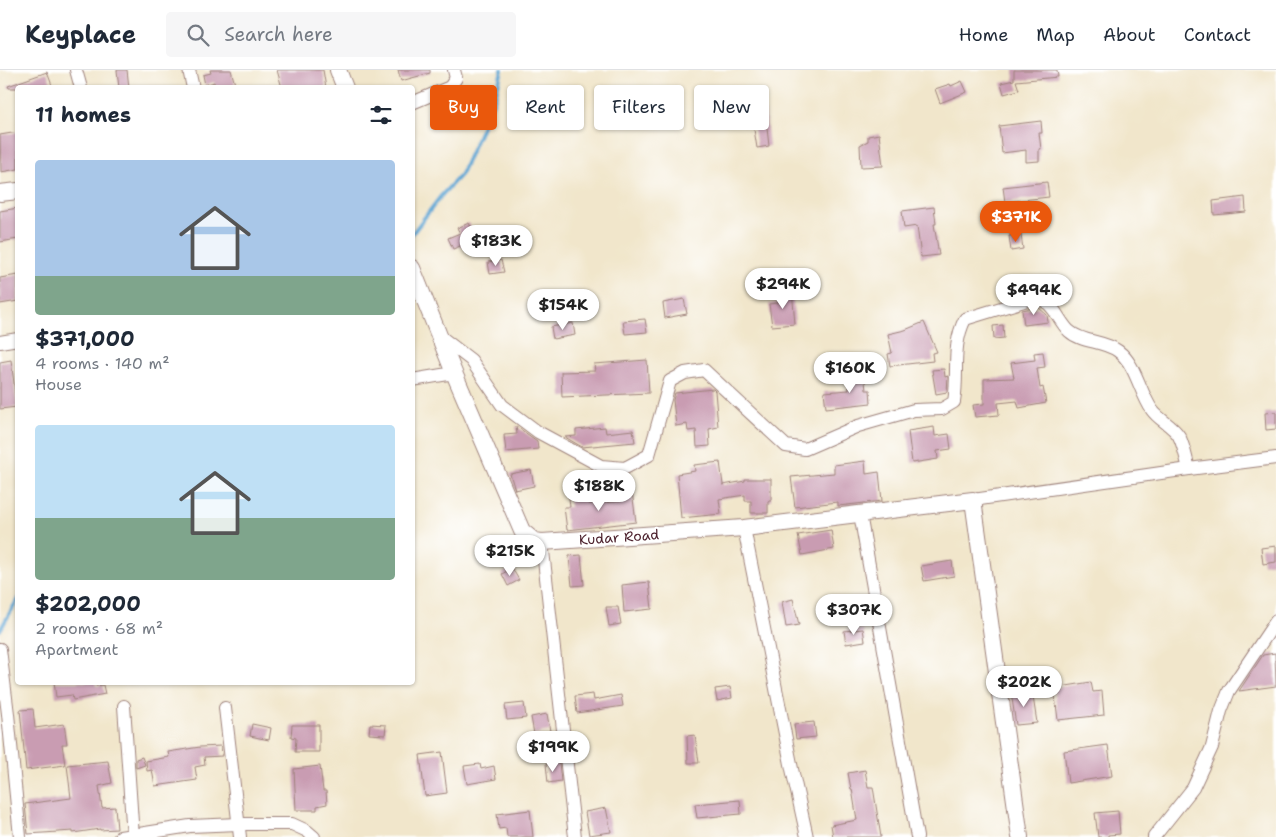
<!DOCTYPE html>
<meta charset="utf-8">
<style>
:root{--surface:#fff;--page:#f6f6f7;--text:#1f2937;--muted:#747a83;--line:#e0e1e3;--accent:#ea580c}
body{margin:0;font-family:"Shantell Sans",sans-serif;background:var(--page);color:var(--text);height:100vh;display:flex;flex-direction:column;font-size:19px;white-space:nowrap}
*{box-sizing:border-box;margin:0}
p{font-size:16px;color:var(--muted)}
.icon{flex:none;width:28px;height:28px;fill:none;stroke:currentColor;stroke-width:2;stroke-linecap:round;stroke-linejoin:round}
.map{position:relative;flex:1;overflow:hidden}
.drawer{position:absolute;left:15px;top:15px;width:400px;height:600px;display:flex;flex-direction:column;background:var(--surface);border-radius:5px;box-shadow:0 1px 4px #0004}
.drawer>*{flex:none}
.hud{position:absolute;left:430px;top:15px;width:475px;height:45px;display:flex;gap:10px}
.price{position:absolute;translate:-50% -42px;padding:0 11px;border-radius:18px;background:#fff;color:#222;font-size:16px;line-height:32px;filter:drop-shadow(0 1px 2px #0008)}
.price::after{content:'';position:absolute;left:50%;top:30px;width:15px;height:11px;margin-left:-8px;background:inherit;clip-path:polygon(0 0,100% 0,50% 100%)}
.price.on{background:var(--accent);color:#fff}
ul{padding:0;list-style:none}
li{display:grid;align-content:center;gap:10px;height:265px;padding:0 20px}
li span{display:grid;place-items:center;height:155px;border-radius:5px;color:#555}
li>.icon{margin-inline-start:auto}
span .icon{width:90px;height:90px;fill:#fffc;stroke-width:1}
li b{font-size:21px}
h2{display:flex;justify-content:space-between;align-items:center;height:60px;padding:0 20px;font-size:21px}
.chip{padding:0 18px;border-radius:5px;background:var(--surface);box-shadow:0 1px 4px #0004;font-size:18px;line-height:45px}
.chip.on{background:var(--accent);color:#fff}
header{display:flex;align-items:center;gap:30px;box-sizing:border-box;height:70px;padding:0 25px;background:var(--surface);border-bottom:1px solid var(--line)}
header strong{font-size:24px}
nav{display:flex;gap:28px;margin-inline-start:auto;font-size:18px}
.search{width:350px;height:45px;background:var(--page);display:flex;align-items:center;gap:12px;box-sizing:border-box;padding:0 18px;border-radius:5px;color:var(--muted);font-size:19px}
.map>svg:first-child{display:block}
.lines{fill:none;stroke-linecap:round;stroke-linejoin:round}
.stream{stroke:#5ba4d2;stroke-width:4}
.building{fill:#c99cb2}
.minor-casing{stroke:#9e827b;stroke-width:14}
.tertiary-casing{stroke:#9e827b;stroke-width:18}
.minor{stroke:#fff;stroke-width:12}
.tertiary{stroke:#fff;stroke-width:16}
.labels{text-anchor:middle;stroke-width:4;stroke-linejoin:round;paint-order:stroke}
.street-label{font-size:14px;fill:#4a1f2b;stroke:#fff}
</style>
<header>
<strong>Keyplace</strong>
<div class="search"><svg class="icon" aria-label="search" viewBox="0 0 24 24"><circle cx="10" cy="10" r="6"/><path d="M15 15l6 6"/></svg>Search here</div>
<nav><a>Home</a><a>Map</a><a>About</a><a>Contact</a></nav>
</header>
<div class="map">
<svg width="1276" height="767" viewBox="0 0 1276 767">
<rect width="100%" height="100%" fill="#fff"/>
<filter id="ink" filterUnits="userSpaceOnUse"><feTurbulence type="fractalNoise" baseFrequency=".02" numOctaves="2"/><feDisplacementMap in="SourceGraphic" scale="10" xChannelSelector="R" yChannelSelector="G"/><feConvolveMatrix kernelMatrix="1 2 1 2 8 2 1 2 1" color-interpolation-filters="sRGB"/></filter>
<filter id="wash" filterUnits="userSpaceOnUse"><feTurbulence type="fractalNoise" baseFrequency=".0096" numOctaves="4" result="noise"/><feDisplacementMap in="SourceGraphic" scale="20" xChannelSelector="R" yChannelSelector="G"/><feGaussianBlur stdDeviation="1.12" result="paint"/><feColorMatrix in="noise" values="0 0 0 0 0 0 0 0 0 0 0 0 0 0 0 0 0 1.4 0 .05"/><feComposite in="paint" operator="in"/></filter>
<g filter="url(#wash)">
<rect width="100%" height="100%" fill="#f1e6cb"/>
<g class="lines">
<g class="stream">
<polyline points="412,164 441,126 461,104 495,28 502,0"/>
<polyline points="0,560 18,529"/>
</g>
</g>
<g id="blocks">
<g class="building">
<polygon points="117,0 127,0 129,18 119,18"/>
<polygon points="210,0 231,0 236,18 215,18 214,12 205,15 203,5 211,3"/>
<polygon points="277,0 323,0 326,18 282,18"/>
<polygon points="398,0 430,0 430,3 401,11"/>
<polygon points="1014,0 1057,0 1058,7 1016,11 1019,20 1004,24 1001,13 1014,10"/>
<polygon points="47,2 53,18 9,18 8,16"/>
<polygon points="962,11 967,22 940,33 935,19 950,14 951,16"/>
<polygon points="765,40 769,76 757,78 753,53 750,54 749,42"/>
<polygon points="1041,51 1042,63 1039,63 1041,79 1039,79 1039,91 1026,92 1026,80 1002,83 999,56"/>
<polygon points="18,62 18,99 1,102 0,65"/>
<polygon points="879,64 883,96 861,97 860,75 868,71 868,66"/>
<polygon points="1047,112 1049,127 1005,132 1003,117"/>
<polygon points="1245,127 1246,142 1214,145 1213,131"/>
<polygon points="934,137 936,154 934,154 939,185 921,187 917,156 904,158 902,141"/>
<polygon points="18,138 18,169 0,172 0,141"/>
<polygon points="469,153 477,169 453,179 448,168 460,163 457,158"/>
<polygon points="1021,165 1023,179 1011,181 1009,166"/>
<polygon points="501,190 504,202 490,204 488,192"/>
<polygon points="18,205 18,231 0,234 0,208"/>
<polygon points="792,220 795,254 772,256 769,234 778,233 777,222"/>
<polygon points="684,229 687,244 665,248 663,233"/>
<polygon points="1038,237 1047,245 1048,252 1024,255 1022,240"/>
<polygon points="645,249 647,262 625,264 623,251"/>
<polygon points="924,252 937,282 932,283 933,291 890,296 888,284 892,283 888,264 905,260"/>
<polygon points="573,253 575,265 553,269 551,257"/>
<polygon points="1003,255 1004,268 994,269 993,256"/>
<polygon points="1043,282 1045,297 1037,298 1040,318 1043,317 1046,333 1019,338 1017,331 998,333 999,345 975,347 973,335 984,334 984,309 1014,308 1011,293 1035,290 1034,283"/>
<polygon points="11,290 17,337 0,339 0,292"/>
<polygon points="647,290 649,323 562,327 561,302 595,301 594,294"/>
<polygon points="944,299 945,307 948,306 947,322 936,324 932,300"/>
<polygon points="864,303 866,320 870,320 871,333 826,338 824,322 849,320 848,305"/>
<polygon points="713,319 715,321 718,357 709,359 710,376 697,377 696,360 688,361 687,354 676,356 673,330 675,323"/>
<polygon points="1276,342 1276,359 1266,360 1265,343"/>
<polygon points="516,356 537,371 538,379 506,382 504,365 517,364"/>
<polygon points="605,357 606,363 633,360 635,372 582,377 565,367 576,366 576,360"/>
<polygon points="934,357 935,366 949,364 951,379 937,381 938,389 912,393 908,361"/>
<polygon points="865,391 866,404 879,402 882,431 838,436 838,432 795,437 791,407 834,403 834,395"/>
<polygon points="720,392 723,415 745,411 745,409 771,409 771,431 768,431 768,443 751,443 751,431 745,431 745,425 719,429 721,444 681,448 677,404 695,401 694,395"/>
<polygon points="531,400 534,416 515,420 510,404"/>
<polygon points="579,419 580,429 589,428 589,434 621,431 620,422 632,421 636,452 567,460 564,437 570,437 568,420"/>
<polygon points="831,460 834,479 802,485 798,465"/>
<polygon points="1276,476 1276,492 1263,494 1261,478"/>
<polygon points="581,485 584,515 572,516 569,486"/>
<polygon points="952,491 954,506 924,511 921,496"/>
<polygon points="512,498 519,510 508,516 502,504"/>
<polygon points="649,512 652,539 624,542 622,515"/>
<polygon points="793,529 799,555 786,557 782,532"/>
<polygon points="606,537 618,537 621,554 609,556"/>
<polygon points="863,559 865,571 846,574 844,561"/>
<polygon points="1275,583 1276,616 1239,621 1263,585"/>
<polygon points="54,612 95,612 96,616 103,615 105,624 73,630 72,625 56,627"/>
<polygon points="1091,612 1093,622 1102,621 1104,645 1058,650 1054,618"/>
<polygon points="730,617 732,628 717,631 715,619"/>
<polygon points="1032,620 1037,653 1016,655 1011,622"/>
<polygon points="593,624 594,630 621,625 623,636 577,643 575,626"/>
<polygon points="524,633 526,648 507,650 505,635"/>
<polygon points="33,639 35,658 64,654 67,674 62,674 65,695 26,700 20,640"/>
<polygon points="547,644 550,661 534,664 531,647"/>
<polygon points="814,652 816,667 796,669 794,654"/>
<polygon points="252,654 271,658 269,670 250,666"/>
<polygon points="370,654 386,655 385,665 369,664"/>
<polygon points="292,655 319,655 319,682 295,682 296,668 291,667"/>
<polygon points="695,665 699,693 688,693 687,666"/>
<polygon points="1108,675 1112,706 1068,713 1064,681"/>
<polygon points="221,676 222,686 204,687 205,695 195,697 197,710 155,716 152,700 147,701 146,691 169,687 168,682 200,677"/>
<polygon points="442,682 447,723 425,726 420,685"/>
<polygon points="142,687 145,695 136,698 136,689"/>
<polygon points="108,691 112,713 99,716 102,738 115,737 117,759 100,760 100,759 73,763 73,761 28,764 25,734 71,728 67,695"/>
<polygon points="559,693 561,711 548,713 546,694"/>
<polygon points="480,694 481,699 494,696 496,709 467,714 464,696"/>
<polygon points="320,696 323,721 326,721 327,734 317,736 317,740 296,740 294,699"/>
<polygon points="865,700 868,717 873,717 881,767 833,767 831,755 857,750 852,719 851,719 848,703"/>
<polygon points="740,730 741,744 697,748 695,734"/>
<polygon points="606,738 611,762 589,765 585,742"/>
<polygon points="530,740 533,767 507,767 506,758 499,759 497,744"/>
<polygon points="1118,741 1120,764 1108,765 1108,767 1098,767 1095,743"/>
</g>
</g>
</g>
<g filter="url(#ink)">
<use href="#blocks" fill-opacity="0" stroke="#9e827b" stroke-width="1"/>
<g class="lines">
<g class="minor-casing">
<g id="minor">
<polyline points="76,0 81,18"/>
<polyline points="189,0 193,18"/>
<polyline points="412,33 450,17 456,8 454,0"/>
<path d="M 441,267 L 471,290 L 502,335 L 538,362 L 601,396 L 625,398 L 649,385 L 670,311 L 685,303 L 704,300 L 786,376 L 805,379 L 858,356 L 914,340 L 942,339 L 954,332 C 959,303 951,277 965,249 L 1034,228 C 1053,229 1057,249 1069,261 C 1082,273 1103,270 1118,281 C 1136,294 1139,321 1152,340 C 1159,350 1172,355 1179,366 C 1184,376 1186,388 1189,399"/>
<polyline points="0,272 18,269"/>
<polyline points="412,310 454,303"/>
<polyline points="973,430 1189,399 1276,388"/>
<polyline points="860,444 917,767"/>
<polyline points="744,458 792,699 807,767"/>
<polyline points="542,472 575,767"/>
<polyline points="0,579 8,644 20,767"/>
<polyline points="124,636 133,767"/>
<polyline points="225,638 240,767"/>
<polyline points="120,767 190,756 239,754 292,754 307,761 314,767"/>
<polyline points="1154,767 1193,718 1212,677 1221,641 1229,621 1276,551"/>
</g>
</g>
<g class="tertiary-casing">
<g id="tertiary">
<polyline points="338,0 345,18"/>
<polyline points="0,123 18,121"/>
<polyline points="412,198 454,303 522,461 534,471 542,472 744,458 973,430 1020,767"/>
</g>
</g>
<use href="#minor" class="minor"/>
<use href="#tertiary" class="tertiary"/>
</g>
</g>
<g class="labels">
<g class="street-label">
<text transform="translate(619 467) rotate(-4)" y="5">Kudar Road</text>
</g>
</g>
</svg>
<b class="price on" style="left:1016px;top:173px">$371K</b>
<b class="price" style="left:496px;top:197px">$183K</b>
<b class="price" style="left:783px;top:240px">$294K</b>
<b class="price" style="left:1034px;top:246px">$494K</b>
<b class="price" style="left:563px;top:261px">$154K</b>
<b class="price" style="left:850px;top:324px">$160K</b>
<b class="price" style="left:599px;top:442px">$188K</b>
<b class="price" style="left:510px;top:507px">$215K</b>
<b class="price" style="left:854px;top:566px">$307K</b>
<b class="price" style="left:1024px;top:638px">$202K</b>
<b class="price" style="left:553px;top:703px">$199K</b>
<div class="hud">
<a class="chip on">Buy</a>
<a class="chip">Rent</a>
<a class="chip">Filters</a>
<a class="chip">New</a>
</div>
<section class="drawer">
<h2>11 homes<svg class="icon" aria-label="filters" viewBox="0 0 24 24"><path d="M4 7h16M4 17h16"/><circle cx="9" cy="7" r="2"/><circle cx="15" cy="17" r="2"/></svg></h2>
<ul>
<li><span style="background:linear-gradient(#a9c7e8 75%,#7fa58c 0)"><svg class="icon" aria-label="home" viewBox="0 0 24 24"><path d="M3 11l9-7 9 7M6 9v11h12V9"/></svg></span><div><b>$371,000</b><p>4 rooms · 140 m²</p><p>House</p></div></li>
<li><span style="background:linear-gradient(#bfe0f5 60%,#7fa58c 0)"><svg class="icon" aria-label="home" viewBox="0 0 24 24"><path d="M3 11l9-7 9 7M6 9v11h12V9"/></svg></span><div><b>$202,000</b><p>2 rooms · 68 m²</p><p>Apartment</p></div></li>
</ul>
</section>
</div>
